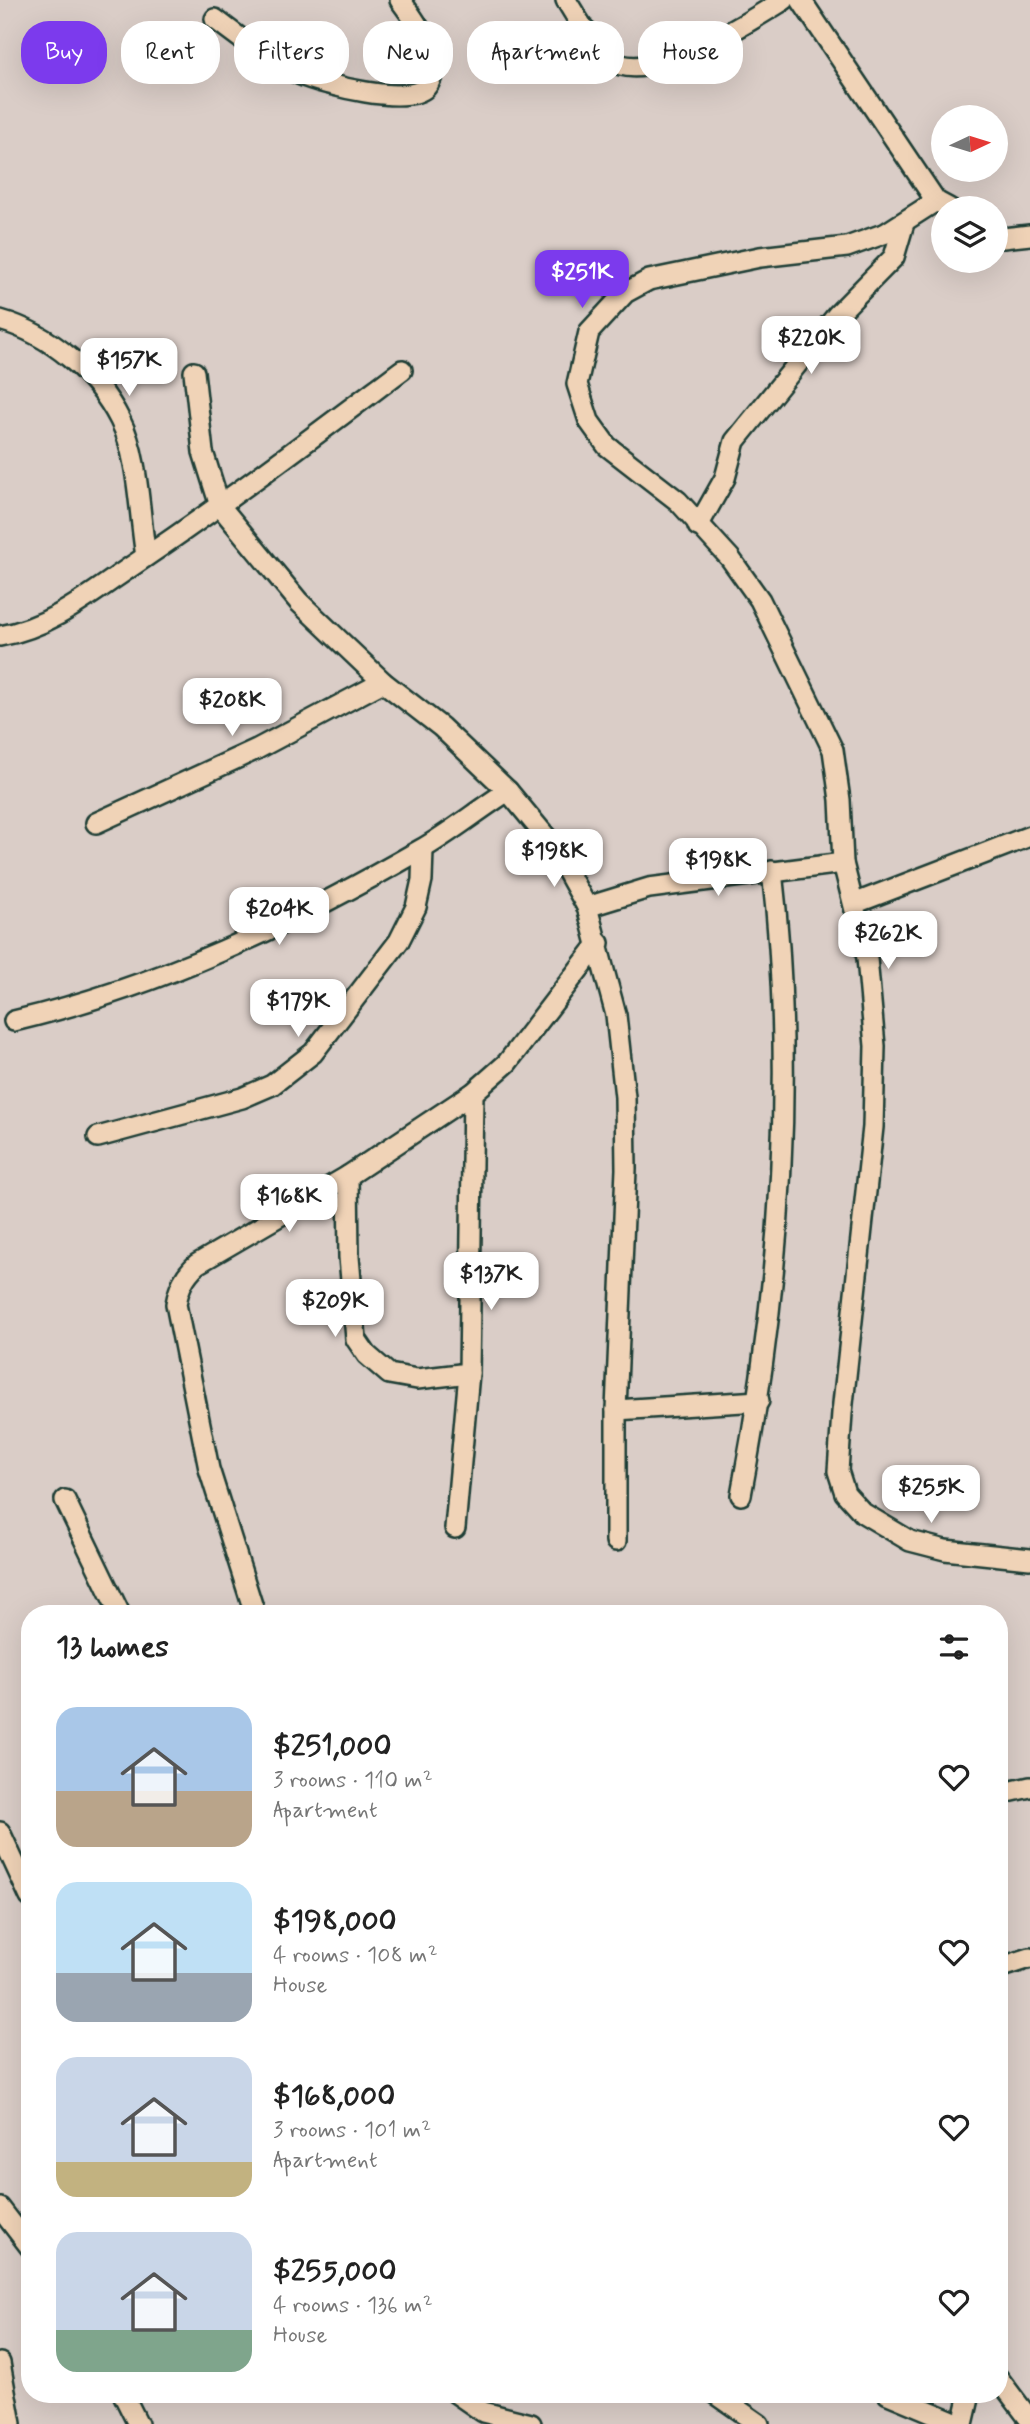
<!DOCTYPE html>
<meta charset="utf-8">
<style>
:root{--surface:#fff;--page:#f6f6f6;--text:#222;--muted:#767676;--accent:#7c3aed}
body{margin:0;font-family:Mynerve,sans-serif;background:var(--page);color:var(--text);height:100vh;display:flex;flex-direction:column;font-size:26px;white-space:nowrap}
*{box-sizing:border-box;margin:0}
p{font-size:23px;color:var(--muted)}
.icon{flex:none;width:38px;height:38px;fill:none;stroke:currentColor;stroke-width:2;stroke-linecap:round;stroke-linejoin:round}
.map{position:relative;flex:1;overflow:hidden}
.drawer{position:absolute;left:21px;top:1605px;width:987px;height:798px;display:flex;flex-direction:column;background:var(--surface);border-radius:28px;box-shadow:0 7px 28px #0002}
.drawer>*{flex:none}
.banner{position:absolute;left:21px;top:21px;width:989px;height:63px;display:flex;gap:14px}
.needle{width:46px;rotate:86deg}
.fabs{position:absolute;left:931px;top:105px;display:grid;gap:14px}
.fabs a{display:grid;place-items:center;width:77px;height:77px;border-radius:50%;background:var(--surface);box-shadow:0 7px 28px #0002;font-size:35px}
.price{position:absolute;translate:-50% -60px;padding:0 16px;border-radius:14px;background:#fff;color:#222;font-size:23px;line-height:46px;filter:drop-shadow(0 2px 4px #0008)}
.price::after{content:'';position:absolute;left:50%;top:42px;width:21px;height:16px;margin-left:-10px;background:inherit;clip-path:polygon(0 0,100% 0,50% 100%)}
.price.selected{background:var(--accent);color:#fff}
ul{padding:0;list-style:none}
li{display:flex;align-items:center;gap:21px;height:175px;padding:0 35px}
li span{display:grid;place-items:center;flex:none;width:196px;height:140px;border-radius:21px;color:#555}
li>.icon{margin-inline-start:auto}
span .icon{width:84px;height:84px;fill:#fffc;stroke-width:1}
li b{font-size:30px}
h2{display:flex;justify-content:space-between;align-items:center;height:84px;padding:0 35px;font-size:30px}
.tag{padding:0 24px;border-radius:28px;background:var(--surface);box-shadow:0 7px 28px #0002;font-size:24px;line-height:63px}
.tag.selected{background:var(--accent);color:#fff}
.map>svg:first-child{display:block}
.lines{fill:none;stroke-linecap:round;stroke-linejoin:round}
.minor-casing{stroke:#1f3d34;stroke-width:24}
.minor{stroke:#f0d3b7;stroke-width:19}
</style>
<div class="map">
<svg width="1030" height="2424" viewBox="0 0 1030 2424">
<rect width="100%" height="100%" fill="#dacdc7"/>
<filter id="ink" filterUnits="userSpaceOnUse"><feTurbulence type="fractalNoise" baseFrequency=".0143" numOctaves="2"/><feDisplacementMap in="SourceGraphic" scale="14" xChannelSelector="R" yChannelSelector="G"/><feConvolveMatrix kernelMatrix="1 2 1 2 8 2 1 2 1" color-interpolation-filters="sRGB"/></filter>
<g filter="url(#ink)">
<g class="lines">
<g class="minor-casing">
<g id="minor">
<path d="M 566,0 C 577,18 600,60 621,65 C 664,77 748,22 784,0"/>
<polyline points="801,0 936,201"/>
<path d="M 215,19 C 241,39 270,61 301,75 C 322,84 409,107 426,87 C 447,63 415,20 400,0"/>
<polyline points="949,208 936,201 886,233 847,247 760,257 649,280 625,293 589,332 577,384 589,421 607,446 678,501 730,558 760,600 833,750 840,800 843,863 867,958 875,1046 873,1127 842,1413 838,1471 845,1493 863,1513 910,1541 945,1550 1030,1559"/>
<polyline points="996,234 1003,238 1030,235"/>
<path d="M 0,320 C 50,334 97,374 120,420 C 139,456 139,515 146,556"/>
<polyline points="194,372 203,452 220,506 299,602 383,682 441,727 508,791 552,844 587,907 616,1015 625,1097 626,1169 616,1410 616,1541"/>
<polyline points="698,526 725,478 735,441 837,315 894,257 904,223"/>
<path d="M 0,636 C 52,627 92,593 135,564 C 226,503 314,436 402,370"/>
<polyline points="96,823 257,749 383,682"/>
<polyline points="856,903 1030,836"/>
<polyline points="587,907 649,888 843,863"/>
<path d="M 14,1021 C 158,987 292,924 420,850 C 450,833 478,810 508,791"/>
<polyline points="98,1137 242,1098 272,1085 313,1053 399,941 416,907 422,880 423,849"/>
<polyline points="348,1176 349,1257 356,1339 367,1355 389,1374 417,1379 469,1373"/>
<polyline points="616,1410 759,1401"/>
<path d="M 741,1495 C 780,1290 796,1079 772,871"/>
<polyline points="65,1500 120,1614"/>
<polyline points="455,1528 469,1373 473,1093"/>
<path d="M 255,1614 L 209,1469 L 176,1304 C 179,1287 184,1276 197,1264 L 348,1176 L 473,1093 L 507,1063 L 599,943"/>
<polyline points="999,1794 1030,1787"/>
<polyline points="0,1832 30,1897"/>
<polyline points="999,1968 1030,1958"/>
<polyline points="0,2208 30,2247"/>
<polyline points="0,2363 11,2424"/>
<polyline points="999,2379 1030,2420"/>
<polyline points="123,2394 138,2424"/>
<polyline points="457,2394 483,2412 531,2424"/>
<polyline points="716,2394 759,2424"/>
<polyline points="888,2394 960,2424"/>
<polyline points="963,2424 970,2394"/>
</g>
</g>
<use href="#minor" class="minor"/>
</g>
</g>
</svg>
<div class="fabs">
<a><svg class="needle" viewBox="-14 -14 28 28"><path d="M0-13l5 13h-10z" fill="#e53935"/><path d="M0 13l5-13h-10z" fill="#767676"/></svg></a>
<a><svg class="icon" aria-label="layers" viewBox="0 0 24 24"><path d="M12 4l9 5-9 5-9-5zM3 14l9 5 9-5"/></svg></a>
</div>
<b class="price selected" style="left:582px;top:310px">$251K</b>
<b class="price" style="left:811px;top:376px">$220K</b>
<b class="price" style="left:129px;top:398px">$157K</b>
<b class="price" style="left:232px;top:738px">$208K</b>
<b class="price" style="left:554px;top:889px">$198K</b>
<b class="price" style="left:718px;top:898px">$198K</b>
<b class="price" style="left:279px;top:947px">$204K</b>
<b class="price" style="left:888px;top:971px">$262K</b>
<b class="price" style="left:298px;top:1039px">$179K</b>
<b class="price" style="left:289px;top:1234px">$168K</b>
<b class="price" style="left:491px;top:1312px">$137K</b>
<b class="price" style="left:335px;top:1339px">$209K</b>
<b class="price" style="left:931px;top:1525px">$255K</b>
<div class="banner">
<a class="tag selected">Buy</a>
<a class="tag">Rent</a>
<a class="tag">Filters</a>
<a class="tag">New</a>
<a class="tag">Apartment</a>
<a class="tag">House</a>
</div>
<section class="drawer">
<h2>13 homes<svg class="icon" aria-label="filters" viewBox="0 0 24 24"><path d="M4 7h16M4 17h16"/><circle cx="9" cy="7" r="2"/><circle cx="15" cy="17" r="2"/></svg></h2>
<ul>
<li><span style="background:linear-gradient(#a9c7e8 60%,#b9a48a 0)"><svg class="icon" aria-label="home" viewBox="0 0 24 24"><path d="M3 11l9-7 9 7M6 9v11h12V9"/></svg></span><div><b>$251,000</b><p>3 rooms · 110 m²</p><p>Apartment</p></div><svg class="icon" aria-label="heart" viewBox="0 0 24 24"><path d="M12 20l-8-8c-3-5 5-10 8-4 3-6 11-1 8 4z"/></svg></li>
<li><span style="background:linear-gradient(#bfe0f5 65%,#9aa5b1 0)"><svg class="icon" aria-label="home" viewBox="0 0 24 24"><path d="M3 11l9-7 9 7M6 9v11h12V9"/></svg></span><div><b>$198,000</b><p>4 rooms · 108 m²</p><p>House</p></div><svg class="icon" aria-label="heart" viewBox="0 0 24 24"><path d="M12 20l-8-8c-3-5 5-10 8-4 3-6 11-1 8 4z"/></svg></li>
<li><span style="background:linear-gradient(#c9d6e8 75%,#c2b280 0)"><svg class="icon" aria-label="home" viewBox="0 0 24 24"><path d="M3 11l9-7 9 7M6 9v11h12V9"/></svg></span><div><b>$168,000</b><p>3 rooms · 101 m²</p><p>Apartment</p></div><svg class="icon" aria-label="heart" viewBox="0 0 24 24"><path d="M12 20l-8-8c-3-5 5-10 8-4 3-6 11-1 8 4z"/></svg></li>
<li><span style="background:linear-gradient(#c9d6e8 70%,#7fa58c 0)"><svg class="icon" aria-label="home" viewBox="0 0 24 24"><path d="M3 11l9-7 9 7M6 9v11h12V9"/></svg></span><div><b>$255,000</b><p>4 rooms · 136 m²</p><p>House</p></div><svg class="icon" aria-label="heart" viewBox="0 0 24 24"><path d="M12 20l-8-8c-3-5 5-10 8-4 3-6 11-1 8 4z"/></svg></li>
</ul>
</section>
</div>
